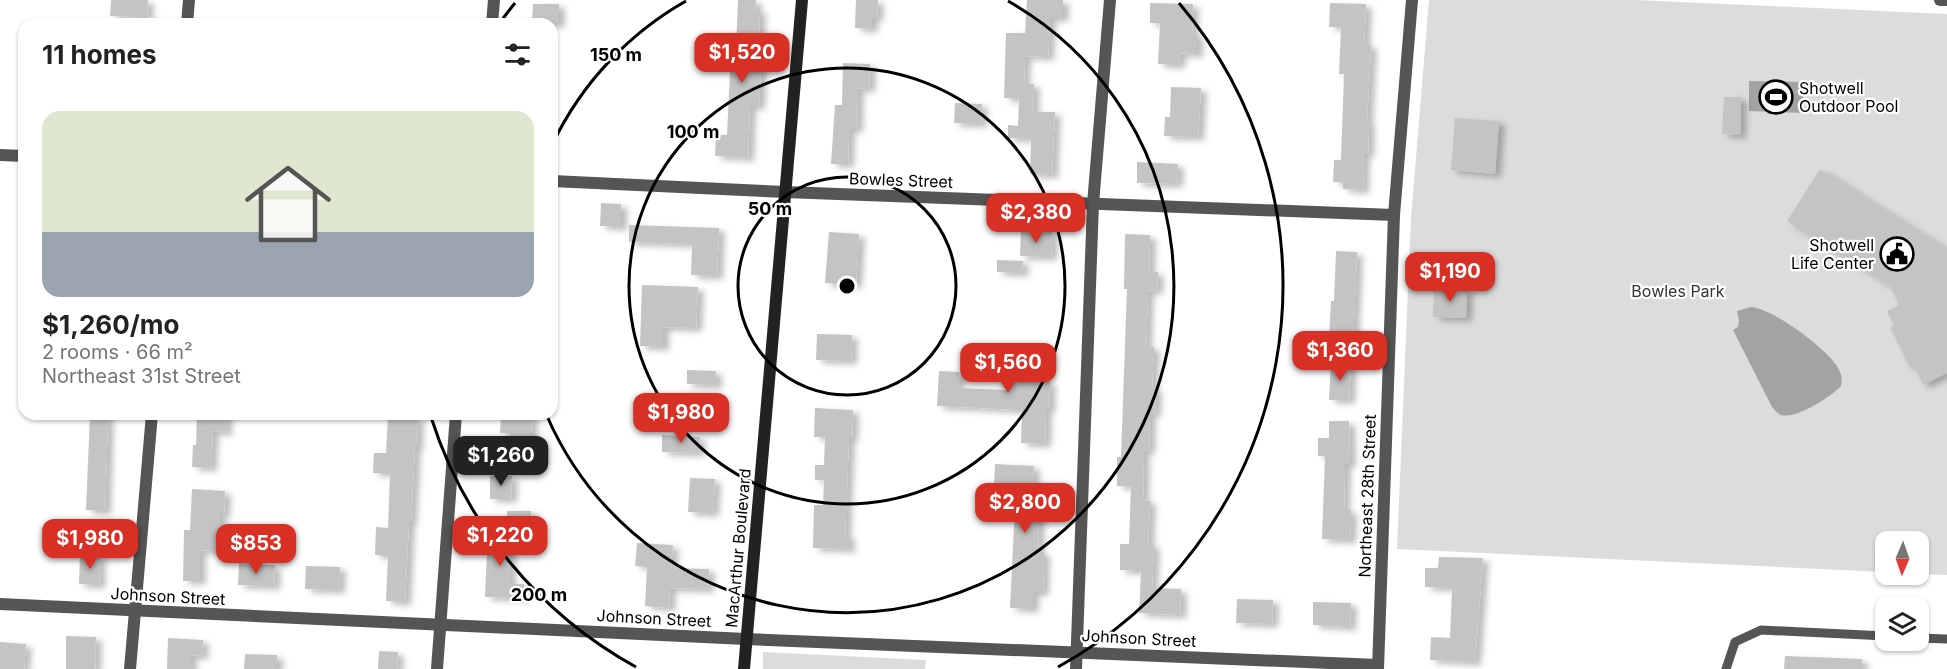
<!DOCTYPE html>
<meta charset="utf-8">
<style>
:root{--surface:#fff;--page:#f6f6f6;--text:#222;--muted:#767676;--accent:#d93025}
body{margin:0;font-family:Inter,sans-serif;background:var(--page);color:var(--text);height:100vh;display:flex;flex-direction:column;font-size:22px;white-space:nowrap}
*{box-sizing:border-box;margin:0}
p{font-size:20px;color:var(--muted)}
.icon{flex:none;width:33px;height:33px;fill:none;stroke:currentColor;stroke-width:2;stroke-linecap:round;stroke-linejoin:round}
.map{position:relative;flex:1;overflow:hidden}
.drawer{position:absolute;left:18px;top:18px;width:540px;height:402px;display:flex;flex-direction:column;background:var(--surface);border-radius:18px;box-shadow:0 2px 4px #0004}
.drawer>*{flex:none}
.needle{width:39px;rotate:182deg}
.controls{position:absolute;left:1875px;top:531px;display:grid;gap:12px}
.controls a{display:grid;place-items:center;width:54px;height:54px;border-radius:12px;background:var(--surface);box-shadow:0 2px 4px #0004;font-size:30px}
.price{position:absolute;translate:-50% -51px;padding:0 14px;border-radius:12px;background:var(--accent);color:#fff;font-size:20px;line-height:39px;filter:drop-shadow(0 2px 3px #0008)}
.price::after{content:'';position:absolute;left:50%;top:36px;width:18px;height:14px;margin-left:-9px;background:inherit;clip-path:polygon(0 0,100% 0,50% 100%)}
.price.current{background:#222;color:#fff}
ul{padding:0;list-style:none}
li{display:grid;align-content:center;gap:12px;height:318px;padding:0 24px}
li span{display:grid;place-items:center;height:186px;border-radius:18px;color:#555}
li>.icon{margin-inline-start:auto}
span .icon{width:108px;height:108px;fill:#fffc;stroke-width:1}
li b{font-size:26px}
h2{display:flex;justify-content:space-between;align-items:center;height:72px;padding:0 24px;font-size:26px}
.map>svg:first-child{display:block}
.green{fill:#dcdcdc}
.water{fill:#a3a3a3}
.building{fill:#c4c4c4;filter:url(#shadow)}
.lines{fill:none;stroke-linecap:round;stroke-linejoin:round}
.lane{stroke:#555;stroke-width:9}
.street{stroke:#555;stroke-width:12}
.secondary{stroke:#222;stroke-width:12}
.ring{fill:none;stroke:#000;stroke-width:3}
.labels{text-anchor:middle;stroke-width:4.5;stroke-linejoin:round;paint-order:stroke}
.poi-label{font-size:16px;fill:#000;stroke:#fff;text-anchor:start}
.street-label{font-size:16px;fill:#000;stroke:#fff}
.park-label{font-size:16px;fill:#333;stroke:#fff}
.centre{fill:#000;stroke:#fff;stroke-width:3}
.ring-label{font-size:18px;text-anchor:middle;font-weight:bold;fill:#000;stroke:#fff;stroke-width:4.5;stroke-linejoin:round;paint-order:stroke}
</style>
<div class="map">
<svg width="1947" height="669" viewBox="0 0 1947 669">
<defs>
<filter id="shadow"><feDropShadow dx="6" dy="3.5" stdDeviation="3" flood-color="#0004"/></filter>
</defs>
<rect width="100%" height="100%" fill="#fff"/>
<g class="green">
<polygon points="1429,0 1637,0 1947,14 1947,575 1919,574 1918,542 1886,542 1885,572 1397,549 1411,218"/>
<polygon points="763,652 926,660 925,669 763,669"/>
</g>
<g class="water">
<polygon points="1749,81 1804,82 1803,113 1749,111"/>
<path d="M 1751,307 C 1772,308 1833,352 1840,372 C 1842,376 1842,382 1841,386 C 1831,397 1792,422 1779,414 C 1776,412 1774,409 1772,407 L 1733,330 L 1738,327 L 1739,320 L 1737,311 Z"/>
</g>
<g class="building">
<polygon points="111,0 148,0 147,17 110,16"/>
<polygon points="738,0 756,0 755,10 760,10 759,44 756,43 755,66 761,67 759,106 750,106 748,158 715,156 716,135 727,135 731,49 736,49"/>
<polygon points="856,0 878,0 877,18 872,18 872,29 855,28"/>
<polygon points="1027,0 1063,0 1063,18 1050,18 1048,57 1025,56 1024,84 1034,84 1033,112 1055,112 1052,175 1030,174 1031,139 1008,138 1008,125 1018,126 1019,99 1004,98 1006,33 1025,33"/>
<polygon points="1150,3 1193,4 1192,34 1197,34 1197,54 1180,53 1179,65 1158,64 1160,23 1150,23"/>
<polygon points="1330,3 1366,4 1364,45 1371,45 1367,122 1369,122 1368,154 1364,154 1363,190 1343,189 1343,182 1333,182 1334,160 1341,160 1344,74 1339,74 1341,27 1329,27"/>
<polygon points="533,4 559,4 559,24 532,24"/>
<polygon points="843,63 870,64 869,89 858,88 857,129 849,129 848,164 831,164 835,105 842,105"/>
<polygon points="1171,87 1201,88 1198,137 1164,136 1165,117 1170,117"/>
<polygon points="1724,97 1741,97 1740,135 1722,134"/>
<polygon points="955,103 982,104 981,124 954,123"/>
<polygon points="1455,118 1499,121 1495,174 1451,170"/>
<polygon points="1137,162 1178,164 1177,184 1137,183"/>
<polygon points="1820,169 1947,250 1947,373 1923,385 1914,366 1910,368 1890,327 1894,325 1887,311 1899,305 1890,286 1787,221"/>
<polygon points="601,203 621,204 621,227 600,226"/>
<polygon points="629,225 719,228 717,276 691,275 692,244 629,242"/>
<polygon points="1021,230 1052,231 1051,257 1020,256"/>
<polygon points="829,232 859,234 856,285 825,283"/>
<polygon points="1125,234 1150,235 1149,272 1158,272 1157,291 1148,290 1146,346 1154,347 1152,388 1156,389 1155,414 1150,413 1149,451 1144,450 1143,500 1150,501 1148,545 1154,545 1152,588 1181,589 1180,615 1139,613 1141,571 1120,570 1120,544 1129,544 1131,486 1117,486 1117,457 1121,457 1127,289 1124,289"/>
<polygon points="1336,251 1357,252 1353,340 1329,339 1331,301 1334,301"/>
<polygon points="997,260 1023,261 1022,273 997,272"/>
<polygon points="642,285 698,287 696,328 663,327 663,347 640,346"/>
<polygon points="1434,288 1467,289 1466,318 1433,317"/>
<polygon points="817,334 852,335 851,361 816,360"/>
<polygon points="1016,347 1043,348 1042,381 1050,382 1049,409 1046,409 1045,444 1021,443 1022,410 937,406 939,371 959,372 958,388 1006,390 1006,380 1014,380"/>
<polygon points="1331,363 1351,364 1349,400 1329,400"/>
<polygon points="687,370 716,371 716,385 687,384"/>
<polygon points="815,408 853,410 852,438 849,438 845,536 849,536 849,549 813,548 814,505 823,505 824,480 815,480 815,465 824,465 825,437 814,437"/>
<polygon points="90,414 108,414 105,511 86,510"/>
<polygon points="197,414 227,414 226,432 213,431 211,468 192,467 193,445 196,445"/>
<polygon points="501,414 532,414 530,452 509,451 510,433 500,433"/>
<polygon points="388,415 418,417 417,446 415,446 411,522 409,522 405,602 386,601 388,556 375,555 376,527 388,528 390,473 373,473 374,453 386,453"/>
<polygon points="1329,421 1349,421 1350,464 1345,464 1344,510 1351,510 1350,540 1322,539 1325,456 1318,456 1318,438 1329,438"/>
<polygon points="662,435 700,437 699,453 662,452"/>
<polygon points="995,464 1034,466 1033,496 1047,496 1047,514 1039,514 1038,552 1044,552 1043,592 1033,592 1033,609 1010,608 1016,485 994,484"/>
<polygon points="490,476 512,476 511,499 490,499"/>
<polygon points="690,478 715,479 713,513 688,512"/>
<polygon points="192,489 225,491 224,514 220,514 219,551 200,550 200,581 183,581 184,530 190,530"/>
<rect x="507" y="511" width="24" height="16"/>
<polygon points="488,529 510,529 510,584 524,584 524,598 485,597"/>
<polygon points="637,543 673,545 671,568 709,569 708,589 670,588 669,608 645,606 647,567 635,566"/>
<polygon points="80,554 100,555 99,585 79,584"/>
<polygon points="1439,557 1483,558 1475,662 1430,660 1431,637 1450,638 1452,588 1425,587 1425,568 1438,568"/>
<polygon points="239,563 275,565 274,586 238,585"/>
<polygon points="306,566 340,567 339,590 305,589"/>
<polygon points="1237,599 1273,600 1272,624 1236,623"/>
<polygon points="1313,602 1351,603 1350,627 1313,625"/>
<polygon points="66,636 96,637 95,669 66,669"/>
<polygon points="168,638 203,640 202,656 191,655 191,669 167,669"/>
<polygon points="0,642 26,644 24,669 0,669"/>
<polygon points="379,651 398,652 397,669 378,669"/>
<polygon points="245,654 277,655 277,669 244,669"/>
<polygon points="1785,656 1862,659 1862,669 1784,669"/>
</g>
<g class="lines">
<g class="lane">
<polyline points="1918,638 1947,639"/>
<polyline points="1726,669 1735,642 1761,630 1886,636"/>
</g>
<g class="street">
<polyline points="1940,0 1947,0"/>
<polyline points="187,24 189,0"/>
<polyline points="492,24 494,0"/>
<polyline points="0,155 24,156"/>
<polyline points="552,181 785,192 1394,215"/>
<polyline points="0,604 746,639 1378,665"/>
<polyline points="130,669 152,414"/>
<polyline points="437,669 456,414"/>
<polyline points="1076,669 1093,204 1110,0"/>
<polyline points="1378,669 1394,215 1412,0"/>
</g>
<polyline class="secondary" points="744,669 802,0"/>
</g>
<g class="ring">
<circle cx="847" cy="286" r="109"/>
<circle cx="847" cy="286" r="218"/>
<path d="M553 143A327 327 0 0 1 686 1M1008 1A327 327 0 1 1 547 416"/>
<path d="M636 667A436 436 0 0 1 431 417M499 24A436 436 0 0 1 515 3M1179 3A436 436 0 0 1 1058 667"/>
</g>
<defs>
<g id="stadium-ring" transform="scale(1.725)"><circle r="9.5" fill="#fff" stroke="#000" stroke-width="1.5"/><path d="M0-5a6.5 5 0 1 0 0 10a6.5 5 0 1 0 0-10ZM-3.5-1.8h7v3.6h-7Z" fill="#000"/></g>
<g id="civic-ring" transform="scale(1.725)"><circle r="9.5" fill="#fff" stroke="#000" stroke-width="1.5"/><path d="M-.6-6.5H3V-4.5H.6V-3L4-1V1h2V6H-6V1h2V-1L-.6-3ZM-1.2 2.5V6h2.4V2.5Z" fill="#000"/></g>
</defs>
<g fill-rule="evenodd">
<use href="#stadium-ring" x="1776" y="97"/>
<use href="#civic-ring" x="1897" y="254"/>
</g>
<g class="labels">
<g class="poi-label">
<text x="1799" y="94">Shotwell<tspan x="1799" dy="18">Outdoor Pool</tspan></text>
<text x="1874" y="251" text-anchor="end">Shotwell<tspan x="1874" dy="18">Life Center</tspan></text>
</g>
<g class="street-label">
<text transform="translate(901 180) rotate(2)" y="6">Bowles Street</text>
<text transform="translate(1367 496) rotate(-88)" y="6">Northeast 28th Street</text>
<text transform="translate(738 548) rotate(-85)" y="6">MacArthur Boulevard</text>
<text transform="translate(168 596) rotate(3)" y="6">Johnson Street</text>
<text transform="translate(654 618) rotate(3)" y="6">Johnson Street</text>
<text transform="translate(1139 638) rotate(3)" y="6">Johnson Street</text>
</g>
<g class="park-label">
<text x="1678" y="297">Bowles Park</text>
</g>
</g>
<circle cx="847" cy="286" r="9" class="centre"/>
<g class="ring-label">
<text x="616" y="61">150 m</text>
<text x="693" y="138">100 m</text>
<text x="770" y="215">50 m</text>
<text x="539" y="601">200 m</text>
</g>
</svg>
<div class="controls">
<a><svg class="needle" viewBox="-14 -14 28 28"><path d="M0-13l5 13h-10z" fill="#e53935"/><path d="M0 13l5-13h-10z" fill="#767676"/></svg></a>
<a><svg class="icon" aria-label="layers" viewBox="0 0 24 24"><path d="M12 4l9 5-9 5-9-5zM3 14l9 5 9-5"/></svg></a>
</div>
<b class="price" style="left:742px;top:84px">$1,520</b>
<b class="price" style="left:1036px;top:244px">$2,380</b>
<b class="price" style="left:1450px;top:303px">$1,190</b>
<b class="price" style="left:1340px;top:382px">$1,360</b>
<b class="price" style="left:1008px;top:394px">$1,560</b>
<b class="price" style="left:681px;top:444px">$1,980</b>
<b class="price current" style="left:501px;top:487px">$1,260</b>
<b class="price" style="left:1025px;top:534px">$2,800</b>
<b class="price" style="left:500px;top:567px">$1,220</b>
<b class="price" style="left:90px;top:570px">$1,980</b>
<b class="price" style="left:256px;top:575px">$853</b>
<section class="drawer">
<h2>11 homes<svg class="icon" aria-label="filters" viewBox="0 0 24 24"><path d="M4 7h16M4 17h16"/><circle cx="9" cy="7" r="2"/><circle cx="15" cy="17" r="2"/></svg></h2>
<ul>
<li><span style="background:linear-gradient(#dfe7d0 65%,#9aa5b1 0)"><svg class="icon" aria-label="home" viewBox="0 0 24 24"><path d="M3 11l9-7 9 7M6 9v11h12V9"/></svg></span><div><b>$1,260/mo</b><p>2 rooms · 66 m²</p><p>Northeast 31st Street</p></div></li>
</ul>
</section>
</div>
